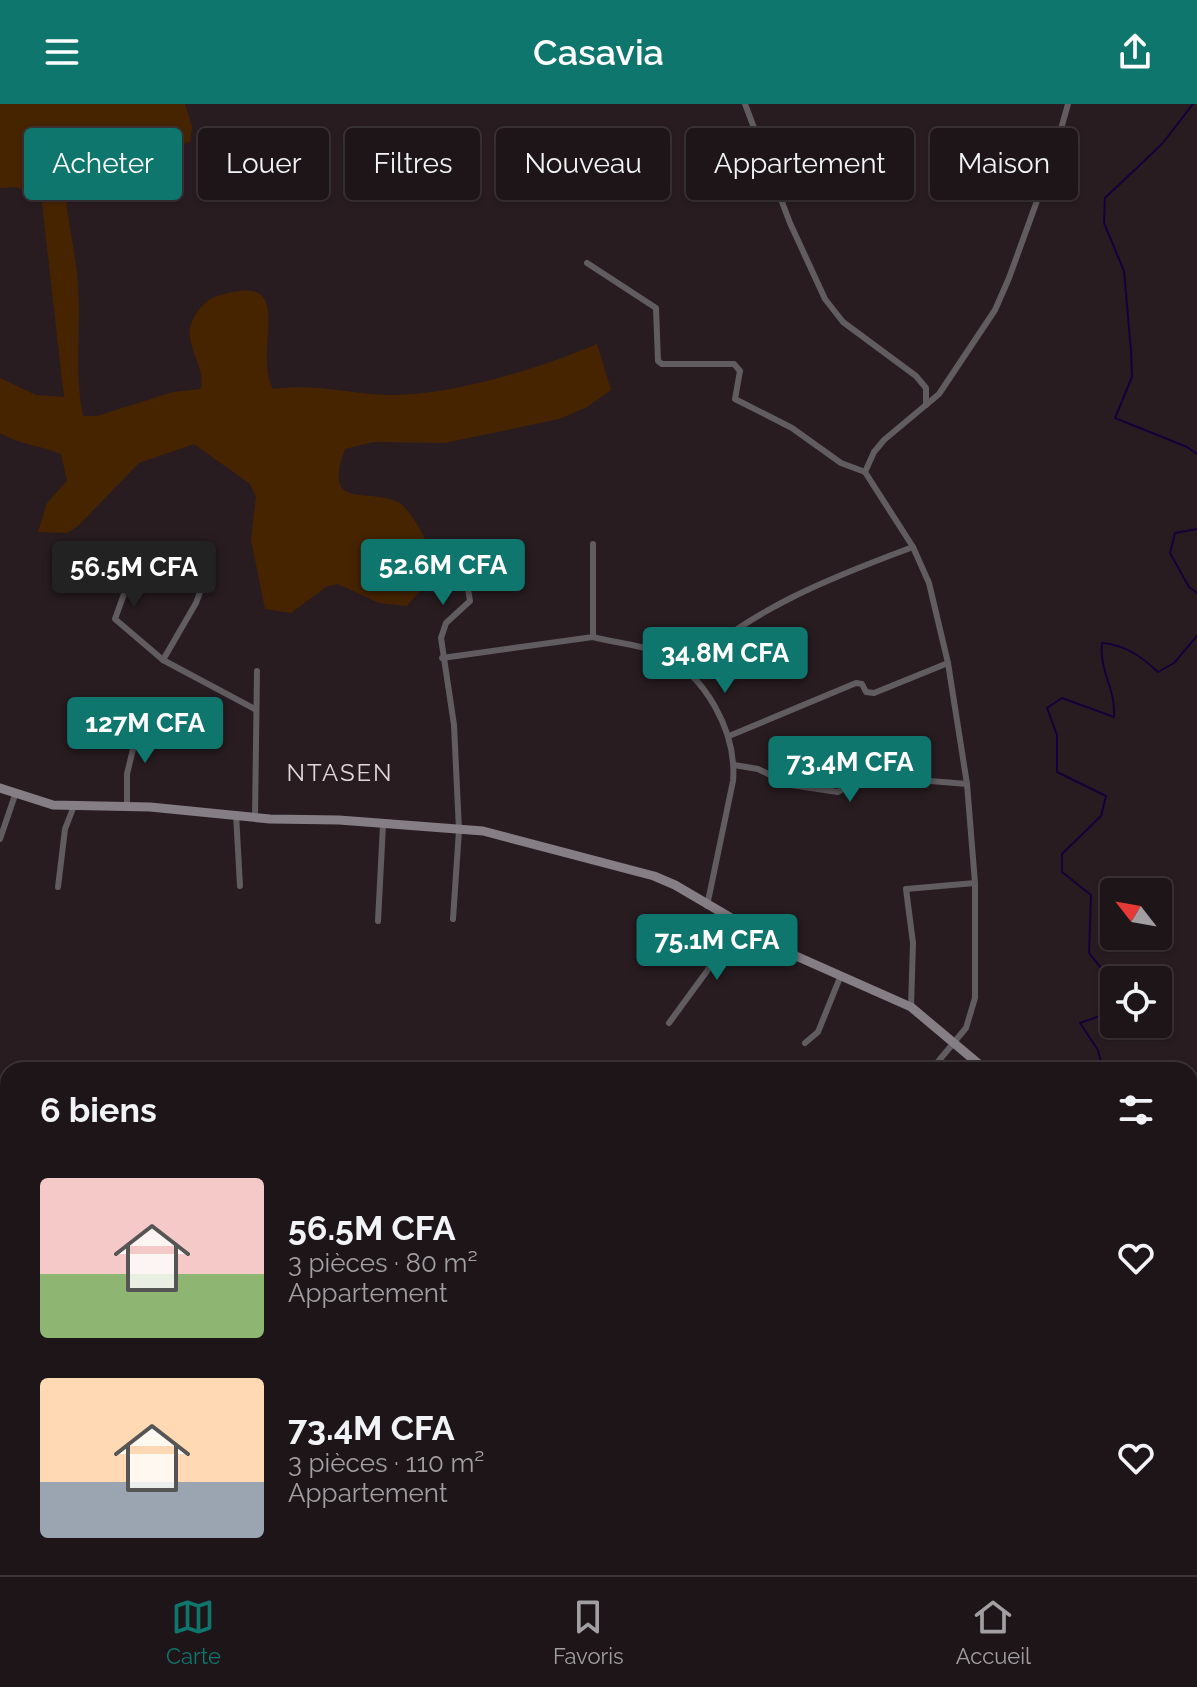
<!DOCTYPE html>
<html lang="fr">
<meta charset="utf-8">
<style>
:root{--surface:#1e1518;--page:#2b2225;--text:#f1f3f6;--muted:#a19fa2;--line:#3c3437;--accent:#0f766e}
body{margin:0;font-family:Raleway,sans-serif;background:var(--page);color:var(--text);height:100vh;display:flex;flex-direction:column;font-size:30px;white-space:nowrap}
*{box-sizing:border-box;margin:0}
p{font-size:26px;color:var(--muted)}
.icon{flex:none;width:44px;height:44px;fill:none;stroke:currentColor;stroke-width:2;stroke-linecap:round;stroke-linejoin:round}
.map{position:relative;flex:1;overflow:hidden}
.sheet{position:absolute;left:0px;top:958px;width:1198px;height:514px;display:flex;flex-direction:column;background:var(--surface);border-radius:24px 24px 0 0;box-shadow:0 2px 6px #0004,0 0 0 2px var(--line)}
.sheet>*{flex:none}
.banner{position:absolute;left:24px;top:24px;width:1150px;height:72px;display:flex;gap:16px}
.needle{width:52px;rotate:301deg}
.controls{position:absolute;left:1100px;top:774px;display:grid;gap:16px}
.controls a{display:grid;place-items:center;width:72px;height:72px;border-radius:8px;background:var(--surface);box-shadow:0 2px 6px #0004,0 0 0 2px var(--line);font-size:40px}
.price{position:absolute;translate:-50% -68px;padding:0 18px;border-radius:8px;background:var(--accent);color:#fff;font-size:26px;line-height:52px;filter:drop-shadow(0 2px 4px #0008)}
.price::after{content:'';position:absolute;left:50%;top:48px;width:24px;height:18px;margin-left:-12px;background:inherit;clip-path:polygon(0 0,100% 0,50% 100%)}
.price.active{background:#222;color:#fff}
ul{padding:0;list-style:none}
li{display:flex;align-items:center;gap:24px;height:200px;padding:0 40px}
li span{display:grid;place-items:center;flex:none;width:224px;height:160px;border-radius:8px;color:#555}
li>.icon{margin-inline-start:auto}
span .icon{width:96px;height:96px;fill:#fffc;stroke-width:1}
li b{font-size:34px}
h2{display:flex;justify-content:space-between;align-items:center;height:96px;padding:0 40px;font-size:34px}
.tag{padding:0 28px;border-radius:8px;background:var(--surface);box-shadow:0 2px 6px #0004,0 0 0 2px var(--line);font-size:28px;line-height:72px}
.tag.active{background:var(--accent);color:#fff}
header{display:flex;justify-content:space-between;align-items:center;height:104px;padding:0 40px;background:var(--accent);color:#fff;font-size:36px;font-weight:600}
.menu{display:flex;justify-content:space-around;align-items:center;height:112px;border-top:2px solid var(--line);background:var(--surface);font-size:22px;color:var(--muted)}
.menu a{display:grid;justify-items:center;gap:4px}
.menu .active{color:var(--accent)}
.map>svg:first-child{display:block}
.green{fill:#472400}
.lines{fill:none;stroke-linecap:round;stroke-linejoin:round}
.stream{stroke:#17003a;stroke-width:2}
.street{stroke:#605c60;stroke-width:6}
.secondary{stroke:#857e85;stroke-width:9}
.labels{text-anchor:middle;stroke-width:6;stroke-linejoin:round;paint-order:stroke}
.quarter-label{font-size:24px;letter-spacing:2px;fill:#dfd7d9;stroke:#281c20}
</style>
<header><svg class="icon" aria-label="menu" viewBox="0 0 24 24"><path d="M4 6h16M4 12h16M4 18h16"/></svg>Casavia<svg class="icon" aria-label="share" viewBox="0 0 24 24"><path d="M12 15V3M7 8l5-5 5 5M5 13v7h14v-7"/></svg></header>
<div class="map">
<svg width="1197" height="1471" viewBox="0 0 1197 1471">
<rect width="100%" height="100%" fill="#281c20"/>
<path class="green" d="M 0,0 L 185,0 L 192,23 L 190,38 L 164,46 L 104,39 L 93,47 L 66,51 C 60,95 75,136 78,181 C 81,225 74,268 83,312 L 97,312 L 173,288 L 201,285 C 206,262 184,242 191,220 C 195,209 205,196 215,193 C 302,163 251,243 273,285 C 316,279 348,290 389,291 C 451,292 541,264 597,240 L 611,286 L 587,303 L 559,315 L 445,339 L 374,338 L 345,345 C 323,407 363,383 398,398 C 411,404 438,453 433,467 C 429,479 415,492 407,502 L 379,499 L 338,480 L 326,483 L 291,509 L 265,505 L 251,436 L 256,392 L 250,380 L 194,340 L 139,359 L 78,422 L 67,429 L 38,428 L 47,399 L 67,377 L 61,350 C 39,341 20,341 0,329 L 0,274 L 36,291 L 64,293 L 41,91 L 15,83 L 0,84 Z"/>
<g class="lines">
<g class="stream">
<polyline points="1193,0 1162,40 1105,94 1104,119 1124,167 1131,247 1132,273 1115,314 1187,343 1197,350"/>
<polyline points="1197,425 1175,429 1170,449 1189,483 1197,489"/>
<path d="M 1114,880 L 1089,849 L 1091,791 L 1062,768 L 1062,750 L 1101,712 L 1106,692 L 1057,668 L 1057,631 L 1047,604 L 1062,594 L 1114,613 C 1116,584 1099,568 1102,539 C 1125,541 1141,552 1158,568 L 1174,559 L 1197,532"/>
<polyline points="1103,966 1098,946 1080,919 1114,907"/>
<polyline points="908,1471 911,1464"/>
</g>
<g class="street">
<polyline points="745,0 790,119 825,195 843,218 916,272 926,284 926,301"/>
<polyline points="587,159 656,204 658,257 662,260 734,260 740,267 735,295 792,324 841,359 865,368"/>
<path d="M 593,440 L 593,533 C 615,539 639,540 660,549 C 705,570 737,628 733,677 L 707,802"/>
<polyline points="148,443 129,476 115,515 163,556"/>
<polyline points="206,472 196,499 163,556 255,605"/>
<polyline points="442,554 593,533"/>
<path d="M 684,568 C 747,506 832,473 913,443"/>
<polyline points="729,632 856,579 862,580 866,588 874,589 948,559"/>
<polyline points="734,661 758,665 791,681 838,688 846,683 849,674 856,671 967,680"/>
<polyline points="127,703 127,670 140,616"/>
<polyline points="236,710 240,782"/>
<polyline points="255,713 257,567"/>
<polyline points="0,735 15,691"/>
<polyline points="58,783 65,725 74,702"/>
<polyline points="453,815 459,726 454,621 441,534 446,519 470,497 462,448"/>
<polyline points="378,817 383,721"/>
<polyline points="911,903 913,839 906,785 975,779"/>
<polyline points="669,919 707,867 735,818"/>
<polyline points="805,939 818,928 841,871"/>
<polyline points="931,966 966,924 975,894 975,779 967,680 948,559 929,479 913,443 865,368 874,348 884,336 939,290 995,206 1009,174 1054,50 1068,0"/>
<polyline points="0,1304 8,1318"/>
<polyline points="0,1392 8,1387"/>
<polyline points="91,1464 97,1471"/>
<polyline points="344,1464 362,1471"/>
<polyline points="663,1471 663,1464"/>
</g>
<g class="secondary">
<polyline points="0,684 53,701 150,703 270,715 339,716 483,727 654,772 675,781 796,852 911,903 986,966"/>
<polyline points="1190,1222 1197,1224"/>
</g>
</g>
<g class="labels">
<g class="quarter-label">
<text x="340" y="677">NTASEN</text>
</g>
</g>
</svg>
<div class="controls">
<a><svg class="needle" viewBox="-14 -14 28 28"><path d="M0-13l5 13h-10z" fill="#e53935"/><path d="M0 13l5-13h-10z" fill="#a19fa2"/></svg></a>
<a><svg class="icon" aria-label="locate" viewBox="0 0 24 24"><circle cx="12" cy="12" r="6"/><path d="M12 2v4M12 18v4M2 12h4M18 12h4"/></svg></a>
</div>
<b class="price" style="left:443px;top:503px">52.6M CFA</b>
<b class="price active" style="left:134px;top:505px">56.5M CFA</b>
<b class="price" style="left:725px;top:591px">34.8M CFA</b>
<b class="price" style="left:145px;top:661px">127M CFA</b>
<b class="price" style="left:850px;top:700px">73.4M CFA</b>
<b class="price" style="left:717px;top:878px">75.1M CFA</b>
<div class="banner">
<a class="tag active">Acheter</a>
<a class="tag">Louer</a>
<a class="tag">Filtres</a>
<a class="tag">Nouveau</a>
<a class="tag">Appartement</a>
<a class="tag">Maison</a>
</div>
<section class="sheet">
<h2>6 biens<svg class="icon" aria-label="filters" viewBox="0 0 24 24"><path d="M4 7h16M4 17h16"/><circle cx="9" cy="7" r="2"/><circle cx="15" cy="17" r="2"/></svg></h2>
<ul>
<li><span style="background:linear-gradient(#f6c9c9 60%,#8fb573 0)"><svg class="icon" aria-label="home" viewBox="0 0 24 24"><path d="M3 11l9-7 9 7M6 9v11h12V9"/></svg></span><div><b>56.5M CFA</b><p>3 pièces · 80 m²</p><p>Appartement</p></div><svg class="icon" aria-label="heart" viewBox="0 0 24 24"><path d="M12 20l-8-8c-3-5 5-10 8-4 3-6 11-1 8 4z"/></svg></li>
<li><span style="background:linear-gradient(#ffd9b3 65%,#9aa5b1 0)"><svg class="icon" aria-label="home" viewBox="0 0 24 24"><path d="M3 11l9-7 9 7M6 9v11h12V9"/></svg></span><div><b>73.4M CFA</b><p>3 pièces · 110 m²</p><p>Appartement</p></div><svg class="icon" aria-label="heart" viewBox="0 0 24 24"><path d="M12 20l-8-8c-3-5 5-10 8-4 3-6 11-1 8 4z"/></svg></li>
</ul>
</section>
</div>
<nav class="menu">
<a class="active"><svg class="icon" aria-label="map" viewBox="0 0 24 24"><path d="M3 6l6-2 6 2 6-2v14l-6 2-6-2-6 2zM9 4v14M15 6v14"/></svg>Carte</a>
<a><svg class="icon" aria-label="saved" viewBox="0 0 24 24"><path d="M7 4h10v16l-5-4-5 4z"/></svg>Favoris</a>
<a><svg class="icon" aria-label="home" viewBox="0 0 24 24"><path d="M3 11l9-7 9 7M6 9v11h12V9"/></svg>Accueil</a>
</nav>
